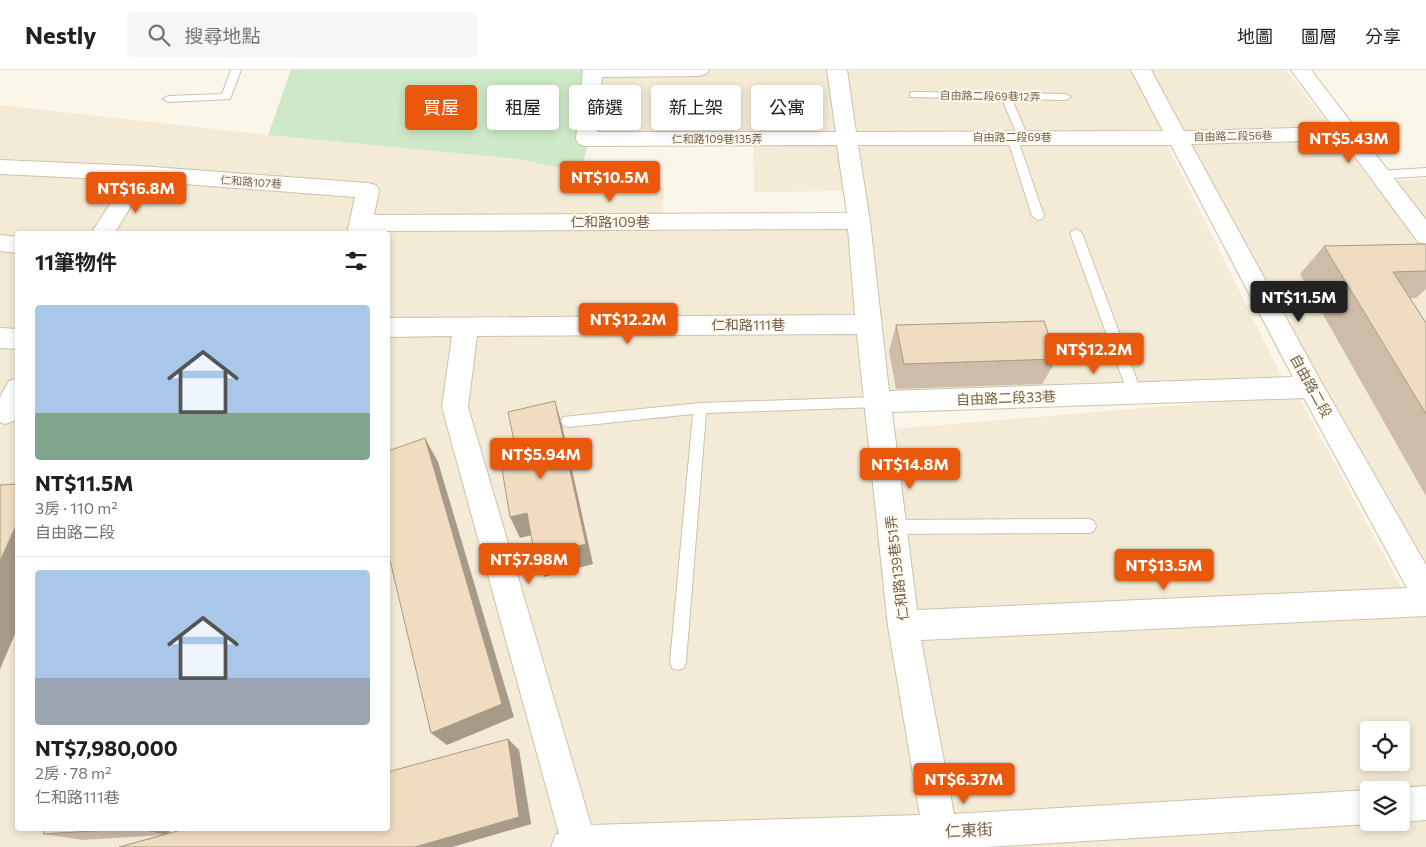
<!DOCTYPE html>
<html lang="zh-TW">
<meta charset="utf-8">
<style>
:root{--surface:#fff;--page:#f6f6f6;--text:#202124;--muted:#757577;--line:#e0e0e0;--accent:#ea580c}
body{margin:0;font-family:Commissioner,"Noto Sans TC",sans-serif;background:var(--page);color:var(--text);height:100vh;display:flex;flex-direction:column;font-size:19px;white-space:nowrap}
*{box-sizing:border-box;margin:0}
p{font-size:16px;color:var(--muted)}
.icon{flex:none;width:28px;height:28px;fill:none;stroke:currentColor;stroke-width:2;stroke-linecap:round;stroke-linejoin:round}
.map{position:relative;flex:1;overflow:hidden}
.sheet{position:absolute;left:15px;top:161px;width:375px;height:600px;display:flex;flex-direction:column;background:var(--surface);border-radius:5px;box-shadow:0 2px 8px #0003}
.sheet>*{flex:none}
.guide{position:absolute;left:405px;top:15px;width:475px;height:45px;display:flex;gap:10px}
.fabs{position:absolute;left:1360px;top:651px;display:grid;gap:10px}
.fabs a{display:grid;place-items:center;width:50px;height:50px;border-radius:5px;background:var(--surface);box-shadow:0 2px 8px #0003;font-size:25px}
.price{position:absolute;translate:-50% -42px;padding:0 11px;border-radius:5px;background:var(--accent);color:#fff;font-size:16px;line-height:32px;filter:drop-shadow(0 1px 2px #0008)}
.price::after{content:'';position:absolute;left:50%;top:30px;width:15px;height:11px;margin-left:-8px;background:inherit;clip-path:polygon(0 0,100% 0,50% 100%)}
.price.selected{background:#222;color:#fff}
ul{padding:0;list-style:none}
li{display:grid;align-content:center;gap:10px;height:265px;padding:0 20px}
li+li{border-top:1px solid var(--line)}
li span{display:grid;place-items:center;height:155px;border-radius:5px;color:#555}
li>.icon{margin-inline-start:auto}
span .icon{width:90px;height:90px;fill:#fffc;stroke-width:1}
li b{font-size:21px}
h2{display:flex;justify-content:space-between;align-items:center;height:60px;padding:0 20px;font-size:21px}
.tag{padding:0 18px;border-radius:5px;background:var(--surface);box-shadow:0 2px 8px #0003;font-size:18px;line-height:45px}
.tag.selected{background:var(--accent);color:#fff}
header{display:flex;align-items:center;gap:30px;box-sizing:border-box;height:70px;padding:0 25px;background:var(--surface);border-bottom:1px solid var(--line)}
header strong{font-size:24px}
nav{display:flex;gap:28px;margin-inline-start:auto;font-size:18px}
.search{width:350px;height:45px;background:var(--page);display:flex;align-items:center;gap:12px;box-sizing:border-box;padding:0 18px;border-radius:5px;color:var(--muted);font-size:19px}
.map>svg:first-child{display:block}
.residential{fill:#f3ebd6;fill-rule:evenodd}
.green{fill:#cee9c7}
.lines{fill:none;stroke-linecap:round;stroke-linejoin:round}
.lane-casing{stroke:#cdc1ae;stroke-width:2}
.street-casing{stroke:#cdc1ae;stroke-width:2}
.lane{fill:#fff;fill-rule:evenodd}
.street{fill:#fff;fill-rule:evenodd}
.wall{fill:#cebda6}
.shaded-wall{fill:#a79a87}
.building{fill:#efdcc1;stroke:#a79a87}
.labels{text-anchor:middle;stroke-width:4;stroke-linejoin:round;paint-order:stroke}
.far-street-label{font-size:11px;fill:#74624d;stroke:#fefbee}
.street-label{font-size:14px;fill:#74624d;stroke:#fefbee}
.near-street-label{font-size:16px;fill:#74624d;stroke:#fefbee}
</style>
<header>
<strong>Nestly</strong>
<div class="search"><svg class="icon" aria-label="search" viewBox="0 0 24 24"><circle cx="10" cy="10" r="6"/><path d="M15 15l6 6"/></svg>搜尋地點</div>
<nav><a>地圖</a><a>圖層</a><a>分享</a></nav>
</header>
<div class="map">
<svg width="1426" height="777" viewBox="0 0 1426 777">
<rect width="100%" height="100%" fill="#fbf7e8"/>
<g class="residential">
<polygon points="600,0 1286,0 1332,59 593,66"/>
<path d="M 0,35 L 268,65 L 518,89 L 664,118 L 662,154 L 852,156 L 871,361 L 1298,325 L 1407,528 L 1426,528 L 1426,777 L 0,777 ZM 18,164 L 388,164 L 388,759 L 18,759 ZM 1369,660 L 1401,660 L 1401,692 L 1369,692 ZM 1369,720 L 1401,720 L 1401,752 L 1369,752 Z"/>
<polygon points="1165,71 1282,307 888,335 853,74"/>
<polygon points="1182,71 1341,71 1426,181 1426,504"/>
<polygon points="844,74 851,121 754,122 753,75"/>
<polygon points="1426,109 1426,162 1385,111"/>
</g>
<polygon class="green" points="291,0 590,0 588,73 581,102 518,89 268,65"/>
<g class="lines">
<g class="lane-casing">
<g id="lane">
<polygon points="231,0 241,0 230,29 168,32 163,29 168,26 222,24"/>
<polygon points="914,22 1066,24 1071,27 1066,30 1012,29 1028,67 1023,70 1018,67 1002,29 910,27 910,23"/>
<polygon points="1012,64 1017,67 1044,146 1042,149 1038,150 1032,146 1007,67"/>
<polygon points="1426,98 1426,106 1378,109 1373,105 1378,101"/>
<polygon points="1076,159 1082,163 1142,324 1140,328 1135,329 1130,328 1128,324 1070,163"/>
<polygon points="878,327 883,328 885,332 883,336 878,337 706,343 686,592 684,598 678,600 672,598 670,592 693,344 568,357 563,355 561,351 563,347 700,333"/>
<polygon points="1089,449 1094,451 1096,456 1094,461 1089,463 892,464 887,462 885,457 887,452 892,450"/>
</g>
</g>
<g class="street-casing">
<g id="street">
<path d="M 583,0 L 709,0 L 706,4 L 699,6 L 602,7 L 597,62 L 836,62 L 827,0 L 847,0 L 856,62 L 1163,61 L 1131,0 L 1151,0 L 1184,61 L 1333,57 L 1291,0 L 1311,0 L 1426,150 L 1426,174 L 1418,172 L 1343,70 L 1191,74 L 1320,310 L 1426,495 L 1426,546 L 921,570 L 954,744 L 1369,720 L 1369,752 L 1374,752 L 1369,754 L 985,777 L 551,777 L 556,764 L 559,764 L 442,337 L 452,266 L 388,267 L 388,248 L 855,245 L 848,159 L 370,161 L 369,164 L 347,164 L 355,127 L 146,111 L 114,164 L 91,164 L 125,110 L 0,104 L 0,90 L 140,96 L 368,113 L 376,115 L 379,120 L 374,145 L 847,143 L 837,75 L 586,76 L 579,74 L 576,69 ZM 858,75 L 1171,75 L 1293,307 L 889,321 L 870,151 ZM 857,264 L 888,556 L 920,745 L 591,755 L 468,337 L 477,266 ZM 1304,328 L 1407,518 L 917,540 L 892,342 Z"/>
<polygon points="0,165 18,167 18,183 0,181"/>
<polygon points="0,258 18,259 18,279 0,278"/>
<polygon points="18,308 18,345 14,351 5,354 0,352 0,327 9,311"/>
<polygon points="1426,716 1426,750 1401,752 1401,720 1395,720 1401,718"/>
</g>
</g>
<use href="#lane" class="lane"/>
<use href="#street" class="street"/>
</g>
<g class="wall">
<polygon points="1426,174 1426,219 1416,228 1410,228 1426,253 1426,426 1300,204 1324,176"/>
<polygon points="896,255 1057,289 1042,314 896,319 889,281"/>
<polygon points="508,669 519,680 531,754 452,777 119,777 162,765 83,770 43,764 45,759 170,759 169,763"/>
</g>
<g class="shaded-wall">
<polygon points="555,331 562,355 593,494 544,507 535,487"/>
<polygon points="425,368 438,392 514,647 447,675 431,663"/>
<polygon points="527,443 536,464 520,468 510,447"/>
<polygon points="18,451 18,557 0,599 0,491"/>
<polygon points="508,669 519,680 531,754 452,777 415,777"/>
<polygon points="137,759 170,759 168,765"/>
</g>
<g class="building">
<polygon points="1426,174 1426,201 1393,202 1426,253 1426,344 1324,176"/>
<polygon points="1044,251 1057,289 904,294 896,255"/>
<polygon points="555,331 586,474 535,487 527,443 510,447 498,375 514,371 508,342"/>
<polygon points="425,368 502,634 431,663 388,482 388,381"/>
<polygon points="18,414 18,451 0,491 0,415"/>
<polygon points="508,669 519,747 415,777 119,777 185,759 388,759 388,702"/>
<polygon points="45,759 124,759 43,764"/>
</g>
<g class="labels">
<g class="far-street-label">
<text transform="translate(990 26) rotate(1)" y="4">自由路二段69巷12弄</text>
<text transform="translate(1233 66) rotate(-1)" y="4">自由路二段56巷</text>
<text x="1012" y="71">自由路二段69巷</text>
<text x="717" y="73">仁和路109巷135弄</text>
<text transform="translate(251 112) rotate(4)" y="4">仁和路107巷</text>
</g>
<g class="street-label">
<text x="610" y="157">仁和路109巷</text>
<text x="748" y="260">仁和路111巷</text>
<text transform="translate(1311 316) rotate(61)" y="5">自由路二段</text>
<text transform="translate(1006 328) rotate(-2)" y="5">自由路二段33巷</text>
<text transform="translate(897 498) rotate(-97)" y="5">仁和路139巷51弄</text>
</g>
<g class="near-street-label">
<text transform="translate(969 760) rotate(-3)" y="6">仁東街</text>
</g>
</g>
</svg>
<div class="fabs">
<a><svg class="icon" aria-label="locate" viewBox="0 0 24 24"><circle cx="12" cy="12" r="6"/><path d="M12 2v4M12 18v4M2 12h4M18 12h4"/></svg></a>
<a><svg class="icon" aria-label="layers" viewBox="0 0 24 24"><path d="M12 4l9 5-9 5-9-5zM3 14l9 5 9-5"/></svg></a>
</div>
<b class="price" style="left:1349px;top:94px">NT$5.43M</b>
<b class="price" style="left:610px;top:133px">NT$10.5M</b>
<b class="price" style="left:136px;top:144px">NT$16.8M</b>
<b class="price selected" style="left:1299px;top:253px">NT$11.5M</b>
<b class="price" style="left:628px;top:275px">NT$12.2M</b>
<b class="price" style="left:1094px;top:305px">NT$12.2M</b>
<b class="price" style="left:541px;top:410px">NT$5.94M</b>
<b class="price" style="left:910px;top:420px">NT$14.8M</b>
<b class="price" style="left:529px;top:515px">NT$7.98M</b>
<b class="price" style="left:1164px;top:521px">NT$13.5M</b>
<b class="price" style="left:964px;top:735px">NT$6.37M</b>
<div class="guide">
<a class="tag selected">買屋</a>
<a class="tag">租屋</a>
<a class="tag">篩選</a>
<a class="tag">新上架</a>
<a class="tag">公寓</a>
</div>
<section class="sheet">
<h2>11筆物件<svg class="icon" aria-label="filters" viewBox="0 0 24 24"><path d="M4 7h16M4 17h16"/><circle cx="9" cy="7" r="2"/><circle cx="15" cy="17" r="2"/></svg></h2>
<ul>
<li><span style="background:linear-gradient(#a9c7e8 70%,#7fa58c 0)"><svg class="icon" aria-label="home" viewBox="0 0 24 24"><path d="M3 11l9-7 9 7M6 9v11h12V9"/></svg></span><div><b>NT$11.5M</b><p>3房 · 110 m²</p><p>自由路二段</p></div></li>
<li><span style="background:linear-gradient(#a9c7e8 70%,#9aa5b1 0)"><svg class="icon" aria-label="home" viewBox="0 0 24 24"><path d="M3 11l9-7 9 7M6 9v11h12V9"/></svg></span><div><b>NT$7,980,000</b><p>2房 · 78 m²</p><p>仁和路111巷</p></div></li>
</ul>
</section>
</div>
